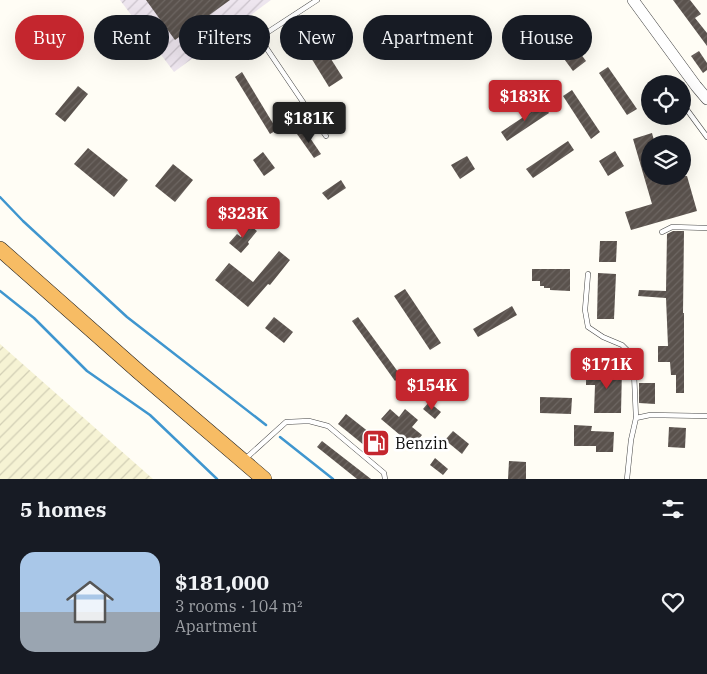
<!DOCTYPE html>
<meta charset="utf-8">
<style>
:root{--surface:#171b24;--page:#20242c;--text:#f1f3f6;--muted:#9ea1a6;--accent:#c4262e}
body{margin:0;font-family:"IBM Plex Serif",serif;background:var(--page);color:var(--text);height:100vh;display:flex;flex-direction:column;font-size:19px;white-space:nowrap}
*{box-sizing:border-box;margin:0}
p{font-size:16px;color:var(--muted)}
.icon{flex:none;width:28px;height:28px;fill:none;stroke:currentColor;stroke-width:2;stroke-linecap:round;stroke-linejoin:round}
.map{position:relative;height:479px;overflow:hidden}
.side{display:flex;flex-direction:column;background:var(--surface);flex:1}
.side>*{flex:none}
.guide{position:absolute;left:15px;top:15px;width:678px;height:45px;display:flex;gap:10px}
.controls{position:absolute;left:641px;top:75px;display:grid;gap:10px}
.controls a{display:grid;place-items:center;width:50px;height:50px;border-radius:50%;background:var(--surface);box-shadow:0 5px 20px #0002;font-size:25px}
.price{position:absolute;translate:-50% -42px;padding:0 11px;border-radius:5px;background:var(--accent);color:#fff;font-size:16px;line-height:32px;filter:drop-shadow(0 1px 2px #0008)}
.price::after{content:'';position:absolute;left:50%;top:30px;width:15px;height:11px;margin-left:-8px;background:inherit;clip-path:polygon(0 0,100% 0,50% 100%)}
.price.on{background:#222;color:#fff}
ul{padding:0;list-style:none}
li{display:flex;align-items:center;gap:15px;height:125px;padding:0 20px}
li span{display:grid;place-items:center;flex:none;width:140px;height:100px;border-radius:15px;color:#555}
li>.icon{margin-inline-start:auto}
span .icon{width:60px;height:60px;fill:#fffc;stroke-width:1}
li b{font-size:21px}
h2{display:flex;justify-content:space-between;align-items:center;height:60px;padding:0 20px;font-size:21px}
.chip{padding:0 18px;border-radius:22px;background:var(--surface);box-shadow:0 5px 20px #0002;font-size:18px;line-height:45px}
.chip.on{background:var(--accent);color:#fff}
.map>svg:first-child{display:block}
.industrial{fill:url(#industrial-furrows)}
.farmland{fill:url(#farmland-furrows)}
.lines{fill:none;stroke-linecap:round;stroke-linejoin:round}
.stream{stroke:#3f96cf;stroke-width:2.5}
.building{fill:url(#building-hatch)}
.service-casing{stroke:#444;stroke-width:5.5}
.tertiary-casing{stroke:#444;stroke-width:12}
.trunk-casing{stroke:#222;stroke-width:16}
.service{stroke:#fff;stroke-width:4.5}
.tertiary{stroke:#fff;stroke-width:11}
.trunk{stroke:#f7bc64;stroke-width:15}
.labels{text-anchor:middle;stroke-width:5;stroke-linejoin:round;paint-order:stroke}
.poi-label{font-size:16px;fill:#111;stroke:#fff;text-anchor:start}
</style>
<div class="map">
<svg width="707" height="479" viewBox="0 0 707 479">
<defs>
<pattern id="industrial-furrows" width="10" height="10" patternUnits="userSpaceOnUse" patternTransform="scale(1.25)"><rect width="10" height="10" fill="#eee6ef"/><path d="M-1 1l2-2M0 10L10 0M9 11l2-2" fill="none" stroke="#cbc4cc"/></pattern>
<pattern id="farmland-furrows" width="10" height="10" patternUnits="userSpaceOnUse" patternTransform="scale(1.25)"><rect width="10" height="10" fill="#f6f3d4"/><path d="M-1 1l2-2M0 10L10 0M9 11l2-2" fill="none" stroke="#d2cfb5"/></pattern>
<pattern id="building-hatch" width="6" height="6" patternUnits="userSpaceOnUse" patternTransform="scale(1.25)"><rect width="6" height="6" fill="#5a524d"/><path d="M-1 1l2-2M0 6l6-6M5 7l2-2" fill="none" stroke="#6d6662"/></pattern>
</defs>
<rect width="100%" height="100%" fill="#fffdf5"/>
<polygon class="industrial" points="120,0 271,0 174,72"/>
<polygon class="farmland" points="0,344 153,479 0,479"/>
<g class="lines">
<g class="stream">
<polyline points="0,197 23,221 127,317 266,425"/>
<polyline points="0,291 34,318 87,371 150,415 217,479"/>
<polyline points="280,437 333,479"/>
</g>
</g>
<g class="building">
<polygon points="146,0 230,0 175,40"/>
<polygon points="673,0 690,0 701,14 695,18 707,33 707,46"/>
<polygon points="552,16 586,61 573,71 539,25"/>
<polygon points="319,40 343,78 329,87 305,48"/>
<polygon points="699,51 707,63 707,70 703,73 691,56"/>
<polygon points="608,67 637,109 627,115 599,73"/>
<polygon points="242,72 277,130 270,134 235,77"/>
<polygon points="78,86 88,94 65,122 55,114"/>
<polygon points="572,90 600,132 591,139 563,96"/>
<polygon points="543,104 549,113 507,141 501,132"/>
<polygon points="304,129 321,154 314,158 297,134"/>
<polygon points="652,133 655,144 650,144 650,176 687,176 697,211 631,230 625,212 652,204 633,139"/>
<polygon points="568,141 574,150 533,178 526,169"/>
<polygon points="88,148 128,180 114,197 74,164"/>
<polygon points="615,151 624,166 608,176 599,161"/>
<polygon points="263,152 275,168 264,176 253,160"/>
<polygon points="467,156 475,169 460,179 451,165"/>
<polygon points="173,164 193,180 175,202 155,186"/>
<polygon points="341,180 346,188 328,200 322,193"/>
<polygon points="250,225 257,231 248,242 249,244 241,253 229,243 237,234 241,237"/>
<polygon points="673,231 684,231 683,313 684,313 684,393 676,393 676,375 671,375 670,362 658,362 658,346 668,346 666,298 638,296 639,290 666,291 667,234"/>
<polygon points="600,241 617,241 616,262 599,262"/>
<polygon points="279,251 290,260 270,285 268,284 248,307 215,280 229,263 253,282"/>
<polygon points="532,269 570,269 570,291 550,290 550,288 544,288 544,286 540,286 540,281 532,281"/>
<polygon points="598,273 616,274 614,319 597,319"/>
<polygon points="405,289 441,343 430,350 394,296"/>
<polygon points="512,306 517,315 478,337 473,329"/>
<polygon points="274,317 293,332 284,343 265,328"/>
<polygon points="358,317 401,376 395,381 352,321"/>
<polygon points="595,368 622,369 621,413 594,413 595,385 586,385 586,375 595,375"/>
<polygon points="639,383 655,383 655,404 639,403"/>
<polygon points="540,397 572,398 571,414 540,413"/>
<polygon points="429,402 441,412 435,419 423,409"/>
<polygon points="390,409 399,417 405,409 418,420 412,427 422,435 413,446 381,419"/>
<polygon points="346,414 379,440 370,450 338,424"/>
<polygon points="574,425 592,426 591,431 614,432 613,452 596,452 596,446 574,446"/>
<polygon points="669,427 686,428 685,448 668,447"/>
<polygon points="453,431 469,444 462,454 445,440"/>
<polygon points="322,441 371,479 357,479 317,447"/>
<polygon points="435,458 448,469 443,475 430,465"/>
<polygon points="509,461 526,462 526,479 508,479"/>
</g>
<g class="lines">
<g class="service-casing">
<g id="service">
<polyline points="317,0 268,32 262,38 265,46 326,136"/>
<polyline points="682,103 707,137"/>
<polyline points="662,232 672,227 707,228"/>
<polyline points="588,274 585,310 588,327 603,337 622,345 635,358 634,373 636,418"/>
<polyline points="244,460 286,422 309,421 328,426 384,473 385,479"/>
<polyline points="627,479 631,440 636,418 650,415 707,416"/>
</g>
</g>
<g class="tertiary-casing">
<polyline id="tertiary" points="633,0 696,86 707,99"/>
</g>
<g class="trunk-casing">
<polyline id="trunk" points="0,249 139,372 264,479"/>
</g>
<use href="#service" class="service"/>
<use href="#tertiary" class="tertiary"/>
<use href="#trunk" class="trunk"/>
</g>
<defs>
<g id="fuel-square" transform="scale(1.4375)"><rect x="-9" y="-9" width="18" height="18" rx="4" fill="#c4262e" stroke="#fff"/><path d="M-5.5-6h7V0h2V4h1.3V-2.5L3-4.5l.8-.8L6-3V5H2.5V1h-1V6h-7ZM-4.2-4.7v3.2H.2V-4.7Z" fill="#fff"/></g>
</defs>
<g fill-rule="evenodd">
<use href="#fuel-square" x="376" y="443"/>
</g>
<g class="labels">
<g class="poi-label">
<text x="395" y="449">Benzin</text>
</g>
</g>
</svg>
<div class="controls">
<a><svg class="icon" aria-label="locate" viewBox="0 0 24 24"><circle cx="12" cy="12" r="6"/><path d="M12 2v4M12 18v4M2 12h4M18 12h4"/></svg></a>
<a><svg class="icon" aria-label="layers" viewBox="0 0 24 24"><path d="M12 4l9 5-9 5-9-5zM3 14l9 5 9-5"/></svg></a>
</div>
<b class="price" style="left:525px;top:122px">$183K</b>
<b class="price on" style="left:309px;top:144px">$181K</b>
<b class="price" style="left:243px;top:239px">$323K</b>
<b class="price" style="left:607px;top:390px">$171K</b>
<b class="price" style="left:432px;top:411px">$154K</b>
<div class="guide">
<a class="chip on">Buy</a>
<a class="chip">Rent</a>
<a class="chip">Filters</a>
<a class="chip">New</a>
<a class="chip">Apartment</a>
<a class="chip">House</a>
</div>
</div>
<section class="side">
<h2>5 homes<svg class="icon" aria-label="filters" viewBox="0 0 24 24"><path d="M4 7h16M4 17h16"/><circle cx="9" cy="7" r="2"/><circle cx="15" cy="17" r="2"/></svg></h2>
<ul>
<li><span style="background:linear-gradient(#a9c7e8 60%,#9aa5b1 0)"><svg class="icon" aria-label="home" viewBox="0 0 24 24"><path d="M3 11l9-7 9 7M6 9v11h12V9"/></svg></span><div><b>$181,000</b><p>3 rooms · 104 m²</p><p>Apartment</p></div><svg class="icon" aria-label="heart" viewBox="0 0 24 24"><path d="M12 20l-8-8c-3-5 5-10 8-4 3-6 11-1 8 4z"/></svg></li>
</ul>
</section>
